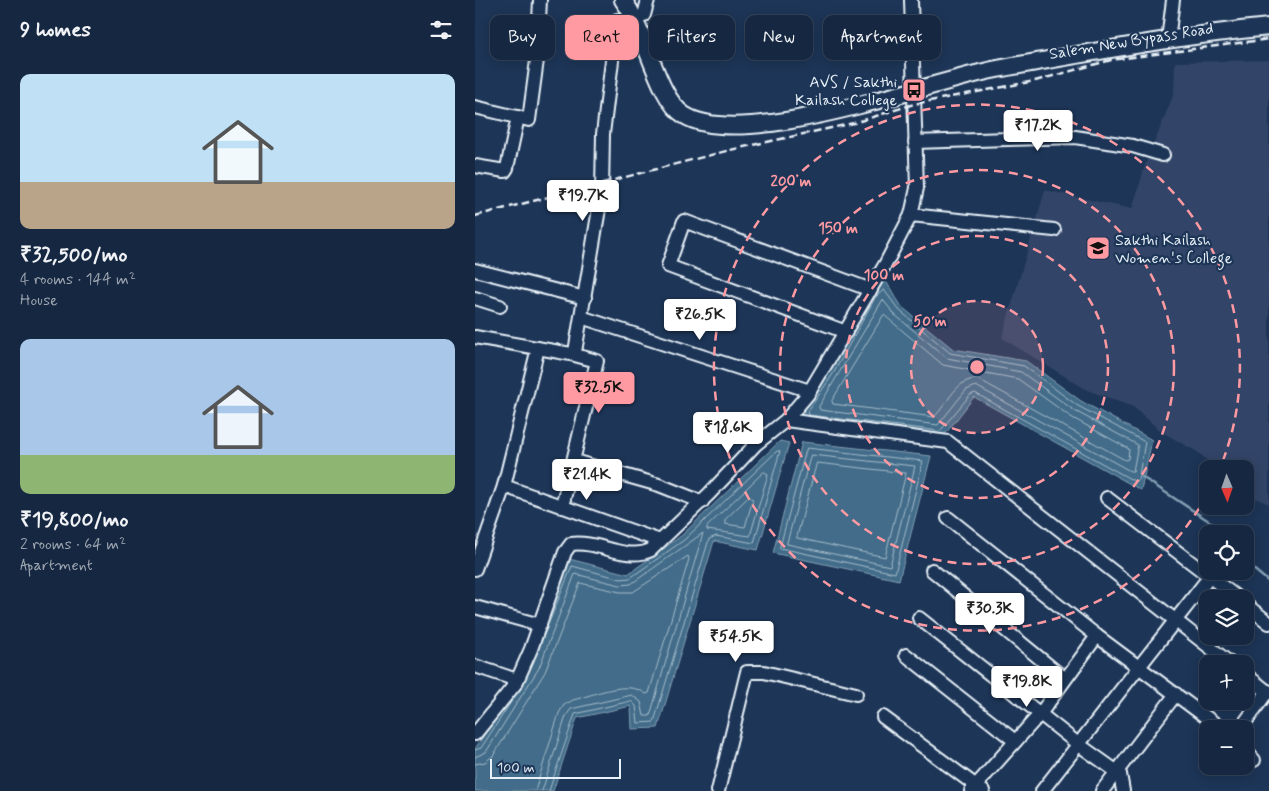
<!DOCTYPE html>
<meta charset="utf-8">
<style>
:root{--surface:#162841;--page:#1f3048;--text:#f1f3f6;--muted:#9ea6b1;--line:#35445a;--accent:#ff9aa2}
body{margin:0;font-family:Mynerve,sans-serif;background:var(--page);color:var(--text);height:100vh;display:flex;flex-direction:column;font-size:19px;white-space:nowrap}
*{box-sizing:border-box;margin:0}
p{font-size:16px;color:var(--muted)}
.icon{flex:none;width:28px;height:28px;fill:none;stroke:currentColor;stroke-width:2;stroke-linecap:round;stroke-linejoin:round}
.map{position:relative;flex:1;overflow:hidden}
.side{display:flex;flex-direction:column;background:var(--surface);width:475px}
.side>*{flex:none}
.banner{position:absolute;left:15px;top:15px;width:475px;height:45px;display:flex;gap:10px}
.needle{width:32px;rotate:178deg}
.controls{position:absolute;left:724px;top:460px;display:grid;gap:10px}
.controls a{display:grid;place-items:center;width:55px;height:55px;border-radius:10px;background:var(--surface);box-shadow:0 2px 12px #0003,0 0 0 1px var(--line);font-size:25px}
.scale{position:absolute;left:15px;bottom:12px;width:131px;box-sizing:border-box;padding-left:5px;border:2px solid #e8f1f8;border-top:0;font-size:14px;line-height:18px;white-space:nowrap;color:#e8f1f8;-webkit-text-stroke:4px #1d3557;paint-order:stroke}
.price{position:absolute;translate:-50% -42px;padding:0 11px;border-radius:5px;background:#fff;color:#222;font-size:16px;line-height:32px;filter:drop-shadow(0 1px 2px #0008)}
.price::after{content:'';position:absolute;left:50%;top:30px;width:15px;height:11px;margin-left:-8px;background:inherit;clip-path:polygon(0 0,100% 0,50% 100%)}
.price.selected{background:var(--accent);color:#111}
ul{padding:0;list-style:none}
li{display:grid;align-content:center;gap:10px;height:265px;padding:0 20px}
li span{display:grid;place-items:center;height:155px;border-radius:10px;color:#555}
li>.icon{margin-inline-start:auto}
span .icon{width:90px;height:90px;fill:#fffc;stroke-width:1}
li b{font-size:21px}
h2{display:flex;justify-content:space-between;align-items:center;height:60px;padding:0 20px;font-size:21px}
.chip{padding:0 18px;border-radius:10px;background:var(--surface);box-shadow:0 2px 12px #0003,0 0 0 1px var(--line);font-size:18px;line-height:45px}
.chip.selected{background:var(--accent);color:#111}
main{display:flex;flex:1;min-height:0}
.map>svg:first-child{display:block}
.built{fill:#304468}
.water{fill:#426c89;stroke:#84a1b5}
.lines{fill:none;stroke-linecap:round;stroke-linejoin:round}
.shore{stroke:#a6bccc;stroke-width:1}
.stream{stroke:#84a1b5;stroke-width:2.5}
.minor-casing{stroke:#e8f1f8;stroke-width:16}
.major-casing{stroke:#e8f1f8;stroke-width:20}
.minor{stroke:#1d3557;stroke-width:12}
.major{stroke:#1d3557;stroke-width:16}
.rail{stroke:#e8f1f8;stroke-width:2.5;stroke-dasharray:8 4;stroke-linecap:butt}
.ring{fill:none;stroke:#ff9aa2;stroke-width:2.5;stroke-dasharray:9 6}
.labels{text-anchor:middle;stroke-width:4.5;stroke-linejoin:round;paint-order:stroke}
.street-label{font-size:16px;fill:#e8f1f8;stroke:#1d3557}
.poi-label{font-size:16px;fill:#e8f1f8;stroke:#1d3557;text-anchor:end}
.centre{fill:#ff9aa2;stroke:#1d3557;stroke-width:2.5}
.ring-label{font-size:15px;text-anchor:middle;font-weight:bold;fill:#ff9aa2;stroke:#1d3557;stroke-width:4.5;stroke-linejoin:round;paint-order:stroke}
</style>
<main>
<section class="side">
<h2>9 homes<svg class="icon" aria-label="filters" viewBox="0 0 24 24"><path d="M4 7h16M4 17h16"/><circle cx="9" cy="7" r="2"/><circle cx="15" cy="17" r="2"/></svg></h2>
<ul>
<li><span style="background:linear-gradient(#bfe0f5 70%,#b9a48a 0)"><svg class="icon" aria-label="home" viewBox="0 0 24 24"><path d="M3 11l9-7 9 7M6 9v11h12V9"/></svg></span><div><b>₹32,500/mo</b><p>4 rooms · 144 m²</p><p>House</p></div></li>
<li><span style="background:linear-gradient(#a9c7e8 75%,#8fb573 0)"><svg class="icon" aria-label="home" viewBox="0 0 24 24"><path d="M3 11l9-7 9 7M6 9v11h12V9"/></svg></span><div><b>₹19,800/mo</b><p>2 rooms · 64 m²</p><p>Apartment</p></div></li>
</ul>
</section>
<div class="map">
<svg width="794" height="791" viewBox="0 0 794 791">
<rect width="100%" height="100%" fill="#1d3557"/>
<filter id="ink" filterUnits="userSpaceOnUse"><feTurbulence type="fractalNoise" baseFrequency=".02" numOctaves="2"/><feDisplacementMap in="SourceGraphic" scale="10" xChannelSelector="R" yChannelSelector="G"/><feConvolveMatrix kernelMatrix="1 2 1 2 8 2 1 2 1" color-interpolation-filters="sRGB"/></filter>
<g filter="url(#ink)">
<polygon class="built" points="794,60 794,504 770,494 770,469 741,469 724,453 687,432 658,407 612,390 527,338 570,190 657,209 670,166 699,93 700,62"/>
<g class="water">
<polygon points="410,280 427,307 478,349 551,361 606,401 677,440 666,490 499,397 468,437 322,419 354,371 396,295"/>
<polygon points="305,441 314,443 283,550 239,541 183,728 157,729 156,706 102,718 78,791 0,791 0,749 27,707 94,559 153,574 206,536"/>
<polygon points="327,442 456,456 424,580 298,553"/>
</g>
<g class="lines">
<g class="shore">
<polygon points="409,290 424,310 475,353 549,366 603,406 670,442 663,480 659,481 500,393 495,395 465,431 334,415 333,411 358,374 400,298"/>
<polygon points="408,300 420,315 472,358 546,372 600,411 663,445 658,471 655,471 501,386 491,390 463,425 345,410 344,407"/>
<path d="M 409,315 L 468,365 L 543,379 L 596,417 L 654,449 L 653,459 L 650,460 L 503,379 C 481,378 473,404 459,417 L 358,404 L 357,401 Z"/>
<polygon points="332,448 448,461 420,573 305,548"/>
<polygon points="336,455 440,466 415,566 312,544"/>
<polygon points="342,463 431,473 410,557 322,538"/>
<polygon points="289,472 293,474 275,536 232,530 232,527"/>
<polygon points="274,497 278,499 270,527 250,524 250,520"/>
<polyline points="54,672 97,566 146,579 155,578 209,540 302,451 305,451 279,543 241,536 234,539 179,722 163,723 161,706 156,701 100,714 74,791"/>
<polyline points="0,750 6,748 36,702"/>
<polyline points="0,757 11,752 64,668 100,574 145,585 156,584 228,533 175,716 169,716 166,702 157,695 96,709 91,716 67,791"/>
<path d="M 0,764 L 10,762 L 18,756 L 70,672 L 105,583 L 145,592 L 158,592 L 213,556 L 214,559 L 174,693 L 171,694 C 153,679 119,695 98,700 L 89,705 L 84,713 L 60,791"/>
</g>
<g class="stream">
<polyline points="667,477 746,529 750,534"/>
<polyline points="770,562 794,582"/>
</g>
<g class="minor-casing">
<g id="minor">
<polyline points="169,15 173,0"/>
<polyline points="694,32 698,0"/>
<polyline points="0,107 54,120 62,60 65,0"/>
<polyline points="440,142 600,137 658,146 688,155"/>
<polyline points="0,166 30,171 32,168 43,117"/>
<polyline points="436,215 579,230"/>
<polyline points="0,270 110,298"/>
<polyline points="0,298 25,306"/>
<polyline points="106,317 335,391"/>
<polyline points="371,332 193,266 209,221 396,290"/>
<polyline points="0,337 96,354 100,352 127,191 128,134 142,20"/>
<polyline points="311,420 473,442 756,664"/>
<polyline points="99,461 184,485 227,502"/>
<polyline points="29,486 185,541"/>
<polyline points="632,498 764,599"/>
<polyline points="87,507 122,361 96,354"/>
<polyline points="473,518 622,636 747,729"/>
<polyline points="0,569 29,486 63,348"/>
<polyline points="457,570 590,679"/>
<polyline points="770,604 794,623"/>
<polyline points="0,607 65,625"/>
<polyline points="444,618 603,744 645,774 648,791"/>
<polyline points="431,655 540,741"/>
<polyline points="0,666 42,680"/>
<polyline points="770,674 794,693"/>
<polyline points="408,717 508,791"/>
<polyline points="765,729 793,691"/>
<path d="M 0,734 L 41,683 L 56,649 L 90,552 L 96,544 C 123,540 151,562 176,550 L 234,494 L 281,444 L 311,420 L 333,394 L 411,263 L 436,215 L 442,188 L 436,0"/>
<polyline points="770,750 779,760"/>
<polyline points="243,791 272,672 289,672 381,694"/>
<polyline points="496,791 565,714 622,636"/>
<polyline points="567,791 739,571"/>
<polyline points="627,791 701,694"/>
</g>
</g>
<g class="major-casing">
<path id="major" d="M 148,0 C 171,30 182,98 209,115 C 267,152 453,82 522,69 C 612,53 702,36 794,27"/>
</g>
<use href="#minor" class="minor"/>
<use href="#major" class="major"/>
<polyline class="rail" points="0,216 255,150 379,123 439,104 560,81 636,60 794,39"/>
</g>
</g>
<circle cx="502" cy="367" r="66" fill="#ff9aa2" fill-opacity=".12"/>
<g class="ring">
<circle cx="502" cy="367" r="66"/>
<circle cx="502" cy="367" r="131"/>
<circle cx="502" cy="367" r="197"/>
<path d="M732 495A263 263 0 1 1 745 468"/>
</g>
<defs>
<g id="bus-square" transform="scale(1.25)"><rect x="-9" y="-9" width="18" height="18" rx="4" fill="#ff9aa2" stroke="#1d3557"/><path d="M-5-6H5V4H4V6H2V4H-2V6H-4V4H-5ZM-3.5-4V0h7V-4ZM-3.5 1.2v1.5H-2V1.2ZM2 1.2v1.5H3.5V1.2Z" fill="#111"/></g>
<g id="university-square" transform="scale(1.25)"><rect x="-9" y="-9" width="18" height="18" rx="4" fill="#ff9aa2" stroke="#1d3557"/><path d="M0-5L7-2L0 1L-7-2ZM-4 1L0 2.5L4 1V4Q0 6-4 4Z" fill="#111"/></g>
</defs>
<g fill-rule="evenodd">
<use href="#bus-square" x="439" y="90"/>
<use href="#university-square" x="623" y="248"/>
</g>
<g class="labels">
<g class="street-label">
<text transform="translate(656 40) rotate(-9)" y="6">Salem New Bypass Road</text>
</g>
<g class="poi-label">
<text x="422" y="87">AVS / Sakthi<tspan x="422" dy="18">Kailash College</tspan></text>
<text x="640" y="245" text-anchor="start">Sakthi Kailash<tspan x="640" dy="18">Women's College</tspan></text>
</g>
</g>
<circle cx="502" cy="367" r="8" class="centre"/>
<g class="ring-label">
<text x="316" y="186">200 m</text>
<text x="363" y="233">150 m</text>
<text x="409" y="280">100 m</text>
<text x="455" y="326">50 m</text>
</g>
</svg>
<div class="controls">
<a><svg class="needle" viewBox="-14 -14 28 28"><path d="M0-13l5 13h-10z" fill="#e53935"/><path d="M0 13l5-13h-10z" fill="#9ea6b1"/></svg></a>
<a><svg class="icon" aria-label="locate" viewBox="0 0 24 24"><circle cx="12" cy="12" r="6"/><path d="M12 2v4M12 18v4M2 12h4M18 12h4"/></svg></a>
<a><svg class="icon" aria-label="layers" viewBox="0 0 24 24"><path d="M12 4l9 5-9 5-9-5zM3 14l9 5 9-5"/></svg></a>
<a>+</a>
<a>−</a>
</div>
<div class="scale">100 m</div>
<b class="price" style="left:563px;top:152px">₹17.2K</b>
<b class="price" style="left:108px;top:222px">₹19.7K</b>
<b class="price" style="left:225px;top:341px">₹26.5K</b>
<b class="price selected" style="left:124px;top:414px">₹32.5K</b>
<b class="price" style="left:253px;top:454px">₹18.6K</b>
<b class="price" style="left:112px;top:501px">₹21.4K</b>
<b class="price" style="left:515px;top:635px">₹30.3K</b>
<b class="price" style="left:261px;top:663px">₹54.5K</b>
<b class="price" style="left:552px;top:708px">₹19.8K</b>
<div class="banner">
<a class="chip">Buy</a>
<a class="chip selected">Rent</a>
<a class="chip">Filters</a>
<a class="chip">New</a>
<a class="chip">Apartment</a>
</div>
</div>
</main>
